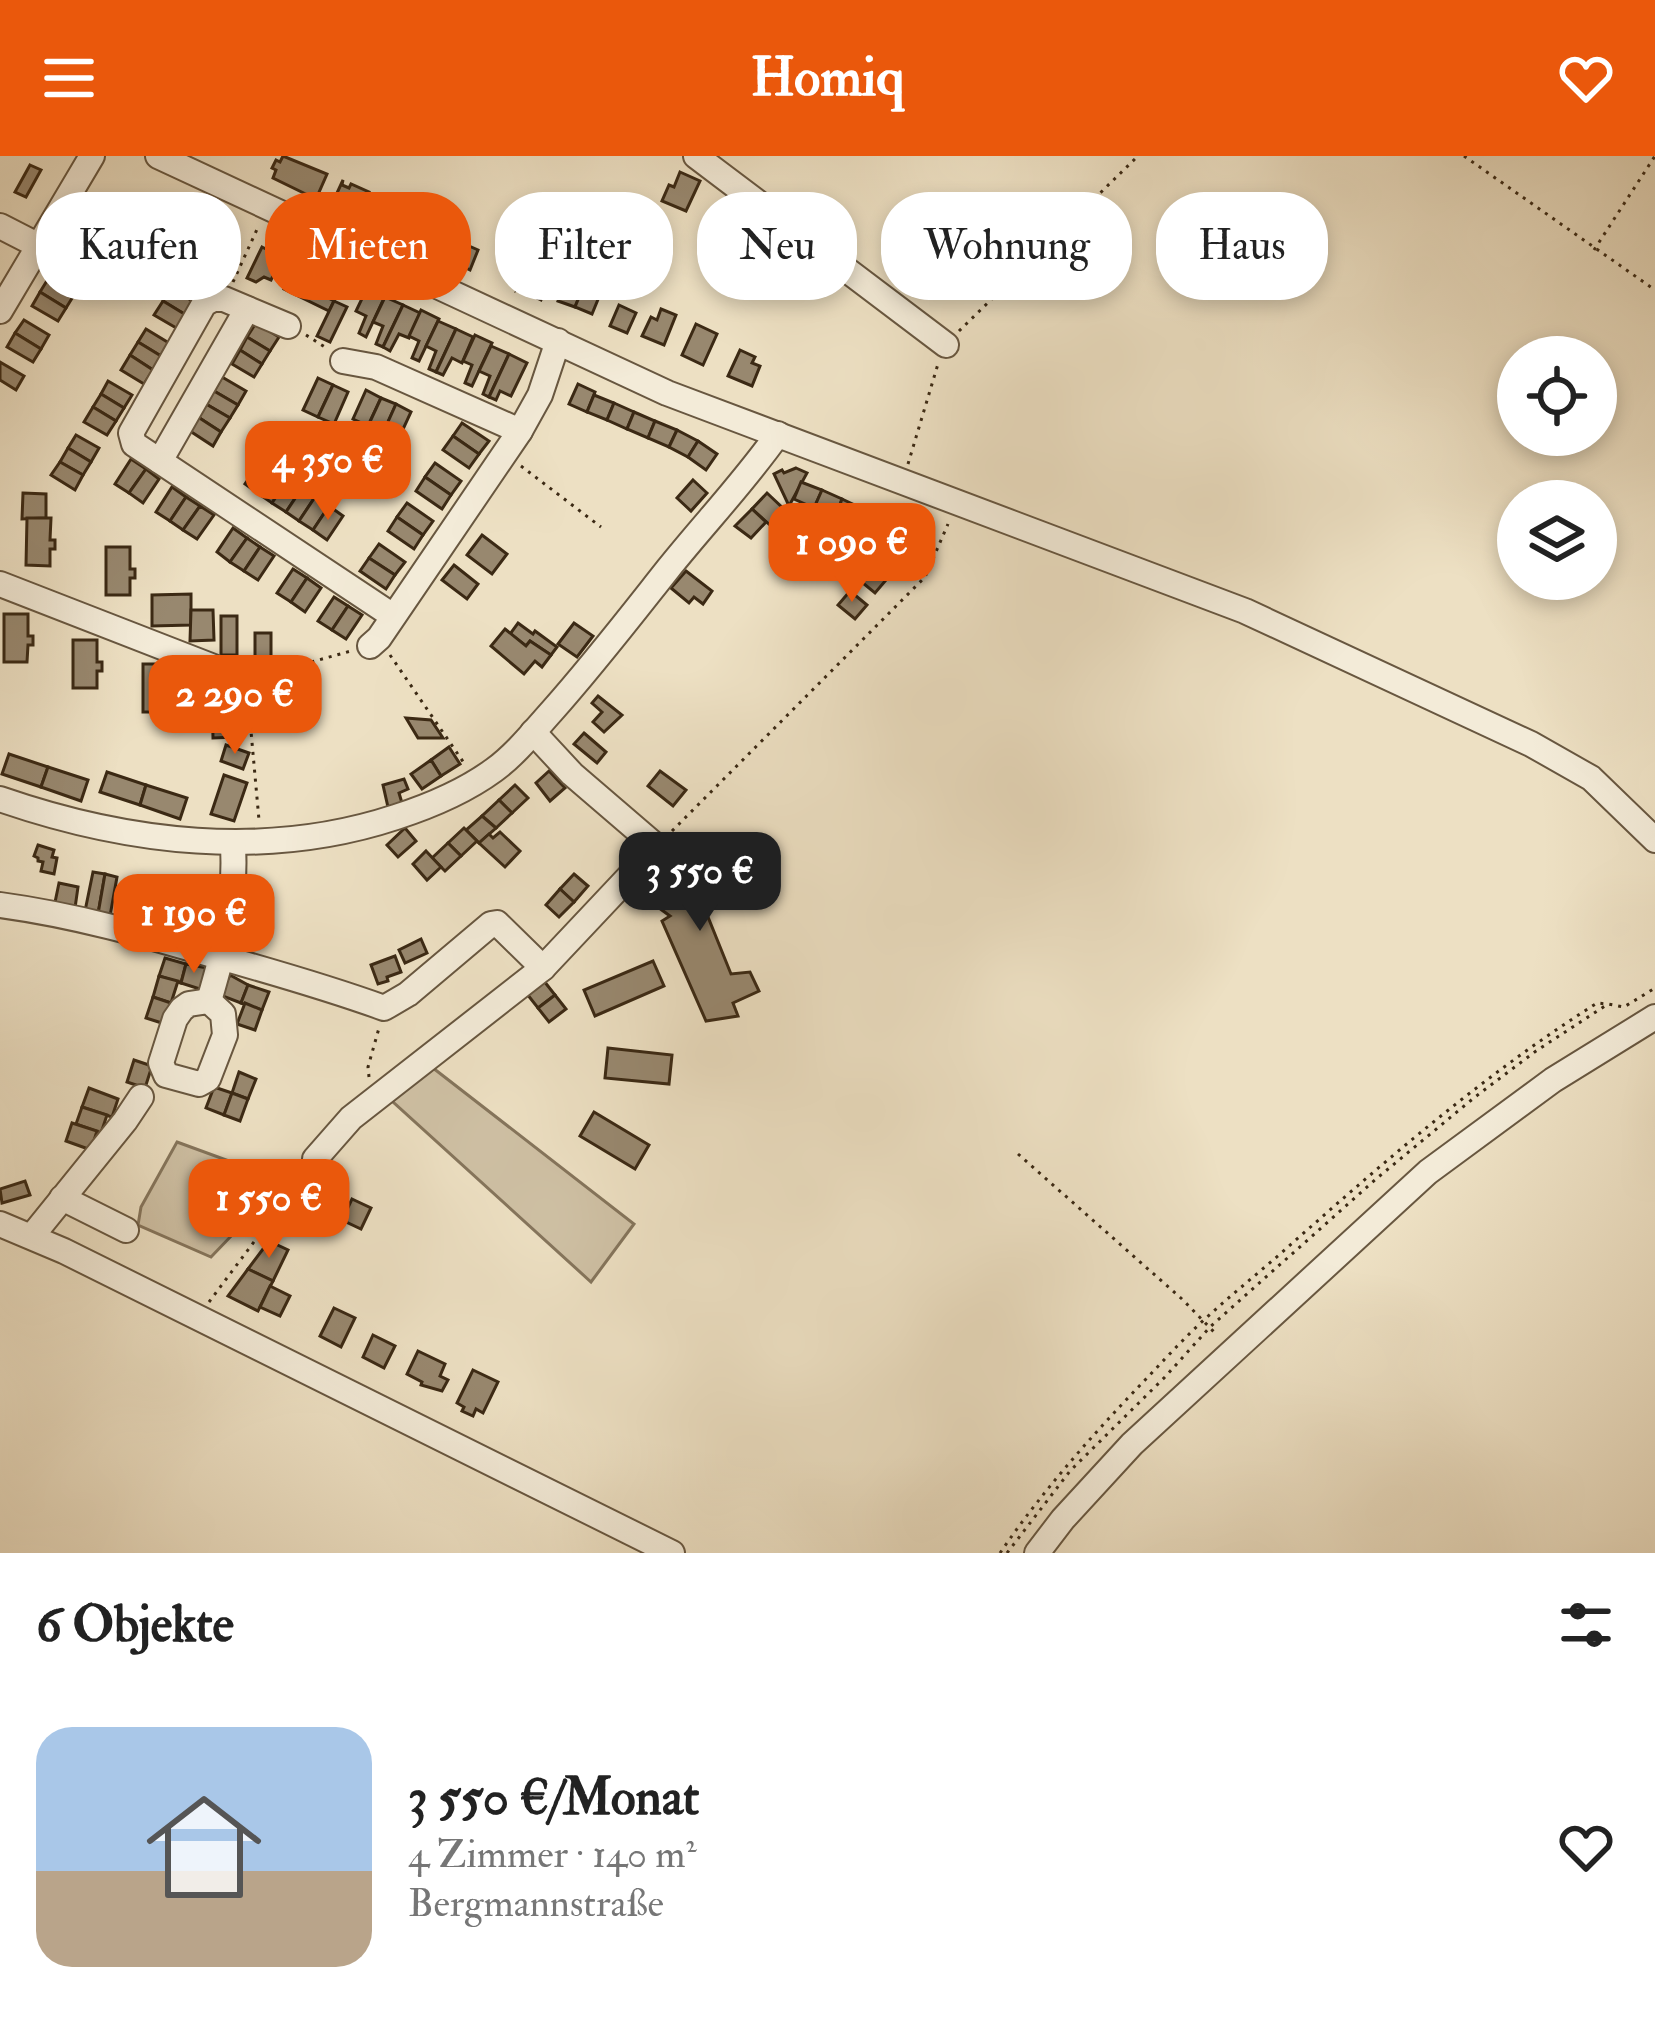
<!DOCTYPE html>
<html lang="de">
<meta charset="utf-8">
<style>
:root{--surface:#fff;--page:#f2f2f2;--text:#222;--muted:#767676;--accent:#ea580c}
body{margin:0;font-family:"IM FELL Double Pica",serif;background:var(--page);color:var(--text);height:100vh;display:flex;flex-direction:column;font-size:45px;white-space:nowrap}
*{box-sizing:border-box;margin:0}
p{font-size:39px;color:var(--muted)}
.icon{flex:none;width:66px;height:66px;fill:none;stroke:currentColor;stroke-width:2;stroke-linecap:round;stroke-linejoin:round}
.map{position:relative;height:1397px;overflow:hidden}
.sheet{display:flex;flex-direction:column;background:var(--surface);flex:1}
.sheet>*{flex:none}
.top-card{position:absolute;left:36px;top:36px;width:1584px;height:108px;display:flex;gap:24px}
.buttons{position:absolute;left:1497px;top:180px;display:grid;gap:24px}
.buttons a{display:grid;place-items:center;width:120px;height:120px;border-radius:50%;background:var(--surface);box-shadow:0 6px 18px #0003;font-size:60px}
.price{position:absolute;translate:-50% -102px;padding:0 27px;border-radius:24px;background:var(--accent);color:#fff;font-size:39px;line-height:78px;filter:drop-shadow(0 3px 6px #0008)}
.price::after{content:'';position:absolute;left:50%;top:72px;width:36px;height:27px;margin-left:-18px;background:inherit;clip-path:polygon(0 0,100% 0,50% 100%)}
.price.on{background:#222;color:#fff}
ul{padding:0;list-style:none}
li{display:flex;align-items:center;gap:36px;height:300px;padding:0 36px}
li span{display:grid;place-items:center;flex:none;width:336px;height:240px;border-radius:36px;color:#555}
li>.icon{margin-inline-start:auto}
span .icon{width:144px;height:144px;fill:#fffc;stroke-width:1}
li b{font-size:51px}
h2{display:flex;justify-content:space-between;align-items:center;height:144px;padding:0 36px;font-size:51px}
.pill{padding:0 42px;border-radius:48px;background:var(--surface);box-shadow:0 6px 18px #0003;font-size:42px;line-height:108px}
.pill.on{background:var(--accent);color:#fff}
header{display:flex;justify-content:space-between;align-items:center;height:156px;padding:0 36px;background:var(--accent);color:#fff;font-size:54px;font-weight:700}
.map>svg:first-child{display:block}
.green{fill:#cfc1a5;stroke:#85755c;stroke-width:3}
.building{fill:#98886f;stroke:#3b2914;stroke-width:3}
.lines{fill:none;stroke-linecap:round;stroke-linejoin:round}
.minor-casing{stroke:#685740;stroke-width:28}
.path{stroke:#3b2914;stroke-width:3;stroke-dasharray:3 6;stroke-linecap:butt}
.minor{stroke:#f3ebd8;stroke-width:24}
</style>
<header><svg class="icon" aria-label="menu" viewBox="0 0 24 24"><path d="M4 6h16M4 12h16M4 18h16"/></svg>Homiq<svg class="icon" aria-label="heart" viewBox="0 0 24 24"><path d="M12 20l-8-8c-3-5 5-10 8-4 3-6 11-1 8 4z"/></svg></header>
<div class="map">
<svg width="1655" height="1397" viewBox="0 0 1655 1397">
<rect width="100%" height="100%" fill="#ede0c3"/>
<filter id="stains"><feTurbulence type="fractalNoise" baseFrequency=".00167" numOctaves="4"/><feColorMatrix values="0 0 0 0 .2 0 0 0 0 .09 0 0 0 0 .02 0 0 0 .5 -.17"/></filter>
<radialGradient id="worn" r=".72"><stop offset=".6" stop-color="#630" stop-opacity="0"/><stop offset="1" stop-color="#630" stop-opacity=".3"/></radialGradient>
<g class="green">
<polygon points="433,912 634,1068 591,1126 392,945"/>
<polygon points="177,986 284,1025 211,1101 138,1069 141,1051"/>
</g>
<g class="building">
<polygon points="283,0 327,18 316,43 273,22 276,14 272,12 276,4 280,6"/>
<polygon points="30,9 41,14 26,41 15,36"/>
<polygon points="680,16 700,25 686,55 662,45 669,29 674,31"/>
<polygon points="343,24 342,29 349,32 351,28 369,36 357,63 331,50"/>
<polygon points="117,44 118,46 160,51 156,74 114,66"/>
<polygon points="391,49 408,61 410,58 399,81 380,70"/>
<polygon points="178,52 203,64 198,74 186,68 182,75 168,68"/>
<polygon points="408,61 427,70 418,90 399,81"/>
<polygon points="97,62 114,64 106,111 55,104 58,84 59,87 83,91 85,89 92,92"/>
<polygon points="203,63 228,75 210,113 185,101 186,98 179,92 182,85 192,86"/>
<polygon points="442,76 461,85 452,105 433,96"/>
<polygon points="460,86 478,94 470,114 452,105"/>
<polygon points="262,91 282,101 271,124 264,121 256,126 247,122"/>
<polygon points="540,105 555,111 541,144 519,133 517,134 527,109 536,115"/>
<polygon points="300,109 322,120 317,136 334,145 329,155 284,133 295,110"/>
<polygon points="48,123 74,139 66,152 40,136"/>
<polygon points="567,123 584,129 575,151 558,145"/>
<polygon points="584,129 601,136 592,158 575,151"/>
<polygon points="368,130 386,138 366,181 359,177 366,160 356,155"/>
<polygon points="171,132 194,146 186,159 163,145"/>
<polygon points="40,136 66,152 58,165 32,150"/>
<polygon points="385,141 403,149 383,191 376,188 383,170 373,166"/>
<polygon points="163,145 186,159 178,173 154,159"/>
<polygon points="334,145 347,151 330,186 317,180"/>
<polygon points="403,149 420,157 409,182 399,178 390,195 383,191"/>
<polygon points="619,149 636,157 627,177 610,170"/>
<polygon points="661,153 676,159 664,189 642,180 651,161 657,164"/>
<polygon points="421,154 439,163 419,205 412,202 419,185 409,180"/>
<polygon points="24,164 49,179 41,193 15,177"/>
<polygon points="438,165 456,173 436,216 429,213 436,195 426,190"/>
<polygon points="256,167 279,181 270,195 247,181"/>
<polygon points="696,168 717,178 703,209 682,199"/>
<polygon points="146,173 169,187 161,200 138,186"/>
<polygon points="456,173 473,181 462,207 452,202 443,219 436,216"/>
<polygon points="15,177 41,193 33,206 7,191"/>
<polygon points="475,179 492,187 472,230 465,227 472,209 463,205"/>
<polygon points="247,181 270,195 262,208 240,194"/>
<polygon points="138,186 161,200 153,214 130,199"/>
<polygon points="491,190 509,198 489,241 483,238 490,220 479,215"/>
<polygon points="240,194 262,208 254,221 232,208"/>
<polygon points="740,194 755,201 752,207 760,210 752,230 728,220"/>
<polygon points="509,198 527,207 511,240 500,235 496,244 489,241"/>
<polygon points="130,199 153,214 144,228 121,214"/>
<polygon points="0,206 24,220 16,234 0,224"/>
<polygon points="222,221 246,235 238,249 214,235"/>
<polygon points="318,222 333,229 318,261 303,254"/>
<polygon points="108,225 132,239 124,252 101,238"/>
<polygon points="578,228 595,236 587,256 569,248"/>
<polygon points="333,229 348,236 334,268 318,261"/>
<polygon points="366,234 381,242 368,270 353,263"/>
<polygon points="214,235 238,249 230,262 206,248"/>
<polygon points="101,238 124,252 116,265 93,251"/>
<polygon points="594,239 614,247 607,264 587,256"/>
<polygon points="381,242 396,248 383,277 368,270"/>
<polygon points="614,247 634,256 627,273 607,264"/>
<polygon points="206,248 230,262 221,276 198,261"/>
<polygon points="396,248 411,256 398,284 383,277"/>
<polygon points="93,251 116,265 107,279 84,266"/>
<polygon points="634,256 655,265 648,282 627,273"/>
<polygon points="198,261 221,276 213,290 190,275"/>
<polygon points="655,265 677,274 669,291 648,282"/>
<polygon points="462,267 489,285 479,298 453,280"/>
<polygon points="677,274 698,285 688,301 669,291"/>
<polygon points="76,279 99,292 91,306 68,292"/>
<polygon points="453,280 479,298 469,312 443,294"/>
<polygon points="698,285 717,298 706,314 688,301"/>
<polygon points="68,292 91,306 83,319 60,306"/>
<polygon points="131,303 146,313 129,337 115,328"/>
<polygon points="261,305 275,314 259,338 245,328"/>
<polygon points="60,306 83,319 75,334 51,319"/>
<polygon points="435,307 461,325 451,339 425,321"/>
<polygon points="796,312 807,317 789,350 774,318 782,314 784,317"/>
<polygon points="146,313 159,323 143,347 129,337"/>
<polygon points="275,314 288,323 272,347 259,338"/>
<polygon points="425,321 451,339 442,353 416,335"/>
<polygon points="288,323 302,332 286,356 272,347"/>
<polygon points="693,324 707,337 691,355 677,342"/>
<polygon points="801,326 822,334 814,352 794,343"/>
<polygon points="172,331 186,341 170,365 156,356"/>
<polygon points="302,332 315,341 299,365 286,356"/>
<polygon points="822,334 842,343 835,362 814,352"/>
<polygon points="23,337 46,338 46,362 22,363"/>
<polygon points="767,337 785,354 770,369 752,353"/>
<polygon points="186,341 200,350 183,374 170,365"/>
<polygon points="315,341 329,350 313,374 299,365"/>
<polygon points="842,343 863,353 855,370 835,362"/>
<polygon points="407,347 433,365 423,379 397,361"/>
<polygon points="200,350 214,359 197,383 183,374"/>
<polygon points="329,350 343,360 327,384 313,374"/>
<polygon points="864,350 881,358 878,365 885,368 879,381 855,370"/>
<polygon points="752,353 766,366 751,382 735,370"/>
<polygon points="397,361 423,379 414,393 388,375"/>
<polygon points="27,362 51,362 50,384 55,384 55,393 50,393 50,410 26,409"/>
<polygon points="233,372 247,382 230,406 217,396"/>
<polygon points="482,379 507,398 492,418 467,399"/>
<polygon points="247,382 260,391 244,415 230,406"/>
<polygon points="379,388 405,406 395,419 369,402"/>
<polygon points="106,391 130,391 130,413 135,413 135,422 130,422 130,439 106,439"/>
<polygon points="260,391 274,400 258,424 244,415"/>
<polygon points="369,402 395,419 386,433 360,415"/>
<polygon points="454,409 478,428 467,443 442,424"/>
<polygon points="868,410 886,424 875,437 858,423"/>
<polygon points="293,413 307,422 291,446 277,437"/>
<polygon points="686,415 712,435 703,448 694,441 689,447 671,432"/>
<polygon points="307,422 321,432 305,456 291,446"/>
<polygon points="850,435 867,449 855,463 838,449"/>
<polygon points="191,438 191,469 152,470 152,439"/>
<polygon points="334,441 348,450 332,474 318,465"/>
<polygon points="348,450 362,459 346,483 332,474"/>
<polygon points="191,454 213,454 214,484 190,485"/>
<polygon points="4,458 28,458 28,480 33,480 33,489 28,489 27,506 4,506"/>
<rect x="221" y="460" width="16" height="39"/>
<polygon points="518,467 533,478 535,475 557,491 551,499 530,485 526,490 510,478"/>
<polygon points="574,467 593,480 577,501 558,488"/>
<polygon points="505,473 526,490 530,485 551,499 542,511 535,505 524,518 491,490"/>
<rect x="255" y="477" width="16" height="31"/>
<polygon points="73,484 97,484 97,506 102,506 102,515 97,515 97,532 73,532"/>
<polygon points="143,508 166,508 166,530 171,530 171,538 166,538 167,556 143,556"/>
<polygon points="212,533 236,533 236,555 241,555 241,564 236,564 236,581 213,582"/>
<polygon points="598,540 622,559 604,576 593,566 602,556 592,547"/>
<polygon points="406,562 431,564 443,582 418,582"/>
<polygon points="584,577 606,596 597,607 574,588"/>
<polygon points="226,589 249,597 243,613 221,605"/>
<polygon points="449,591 460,608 441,620 431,604"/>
<polygon points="9,598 48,611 41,631 2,618"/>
<polygon points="431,604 441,620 422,633 411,618"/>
<polygon points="48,611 88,624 81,645 41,631"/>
<polygon points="549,615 565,632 550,645 536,627"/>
<polygon points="660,615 686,634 673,650 648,630"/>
<polygon points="107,616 146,629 140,649 100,636"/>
<polygon points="224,619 247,627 234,665 211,658"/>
<polygon points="404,623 408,633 399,637 402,647 388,651 383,629"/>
<polygon points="146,629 187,642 180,663 140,649"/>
<polygon points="515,629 528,642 512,657 499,644"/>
<polygon points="499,644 512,657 496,672 482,660"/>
<polygon points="482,660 496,672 479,687 466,674"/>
<polygon points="405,672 416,685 398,701 387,689"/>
<polygon points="464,672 477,685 461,700 448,687"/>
<polygon points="500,676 520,695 505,711 479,687 489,678 493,682"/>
<polygon points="448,687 461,700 445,715 432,702"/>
<polygon points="696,687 712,702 710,706 726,728 704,751 731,818 750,816 759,835 733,847 738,860 706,865 662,765 670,760 644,741"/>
<polygon points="38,689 54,694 52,701 57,702 54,718 41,715 43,706 38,705 38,702 34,700"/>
<polygon points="426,695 441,711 427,724 413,708"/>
<polygon points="93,716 105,718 98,758 85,755"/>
<polygon points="105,718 117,721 110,760 98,758"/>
<polygon points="574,718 588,730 574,746 560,733"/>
<polygon points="59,727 78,731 74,759 53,756"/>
<polygon points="560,733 574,746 559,761 546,749"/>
<polygon points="421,783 427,797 405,807 399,794"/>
<polygon points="395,800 401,816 387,821 388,825 378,828 371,809"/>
<polygon points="165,802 186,808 181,827 159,820"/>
<polygon points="653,805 664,830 595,860 584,834"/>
<polygon points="186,808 207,812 203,834 181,827"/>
<polygon points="230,819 248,829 241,847 220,839"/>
<polygon points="159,820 178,825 171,847 153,841"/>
<polygon points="544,825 555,839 538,852 527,838"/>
<polygon points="248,829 269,836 262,854 241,847"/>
<polygon points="555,839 566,853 549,866 538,852"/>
<polygon points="153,841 171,847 165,868 146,862"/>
<polygon points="245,847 262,854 255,874 237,868"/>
<polygon points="608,892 672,899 669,928 605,922"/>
<polygon points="134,904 152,910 145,932 127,926"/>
<polygon points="239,916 256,923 248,943 232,937"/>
<polygon points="214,931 232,937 224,959 206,952"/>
<polygon points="89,932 118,943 112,961 82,951"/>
<polygon points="232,937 248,943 240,965 224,959"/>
<polygon points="82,951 107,959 101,977 76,968"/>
<polygon points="594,956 649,989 635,1013 580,980"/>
<polygon points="72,967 97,975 91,994 66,985"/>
<polygon points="25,1025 30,1039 2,1047 0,1033"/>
<polygon points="352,1043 371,1052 361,1073 342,1064"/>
<polygon points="269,1085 288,1094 273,1125 248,1113"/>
<polygon points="248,1113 273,1125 258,1155 228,1140"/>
<polygon points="270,1130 290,1140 280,1160 260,1151"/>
<polygon points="334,1152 355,1162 341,1191 320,1180"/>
<polygon points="373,1179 395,1190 384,1212 363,1201"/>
<polygon points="418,1195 445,1208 440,1220 448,1224 442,1235 421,1229 422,1226 407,1218"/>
<polygon points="473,1214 498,1226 483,1257 476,1253 473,1260 462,1255 464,1251 457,1247"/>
</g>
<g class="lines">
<g class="minor-casing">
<g id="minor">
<polyline points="158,0 667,237 1245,455 1531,588 1591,622 1655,684"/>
<polyline points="696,0 946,189"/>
<polyline points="0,70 39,90"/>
<polyline points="0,155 92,0"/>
<polyline points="288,170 224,143 213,143 204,148 131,277 134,288 393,460"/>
<polyline points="343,205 376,211 520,275"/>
<polyline points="160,305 247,153"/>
<polyline points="0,428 247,524"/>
<polyline points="370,490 379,482 520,275 540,239 558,185"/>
<path d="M 0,643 C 127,687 266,704 396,661 C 430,650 464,636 494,614 C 516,598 534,575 552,555 C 593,509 630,461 668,413 C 704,368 745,325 778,278"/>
<path d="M 0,749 C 74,759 145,779 216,800 C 273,816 329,832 384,852 L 408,838 L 491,768 L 497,767 L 543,812"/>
<polygon points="209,845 223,858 225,879 208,923 199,928 166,919 161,907 175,863 182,853 189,848"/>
<path d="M 209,845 C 226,787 236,748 233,686"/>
<polyline points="315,1003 351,962 543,812 657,691 572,618 533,576"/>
<polyline points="62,1042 126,1074"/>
<polyline points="0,1068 64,1095 672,1397"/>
<polyline points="32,1080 125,965 141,941"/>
<polyline points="1037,1397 1063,1363 1132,1288 1428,1016 1553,924 1655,861"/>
</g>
</g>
<g class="path">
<polyline points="1464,0 1655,134"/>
<polyline points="1594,94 1655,0"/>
<polyline points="233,126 259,69"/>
<polyline points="959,175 1138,0"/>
<polyline points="306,179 328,193"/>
<polyline points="908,308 938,208"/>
<polyline points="521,310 601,371"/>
<polyline points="390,499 466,610"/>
<polyline points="268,518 351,495"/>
<polyline points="248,542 259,664"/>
<polyline points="672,675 925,421 948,368"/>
<polyline points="369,921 368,911 379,872"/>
<polyline points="1018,998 1182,1143 1216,1178"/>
<polyline points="209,1146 304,1019"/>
<path d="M 1000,1397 C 1043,1334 1094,1277 1147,1222 C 1166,1202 1185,1181 1205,1163 C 1232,1138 1261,1115 1288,1091 C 1387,1003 1485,918 1597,847 L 1607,848"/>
<polyline points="1007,1397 1070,1315 1165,1221 1210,1171 1376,1023 1475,941 1536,895 1608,848 1624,851 1655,832"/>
</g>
<use href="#minor" class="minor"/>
</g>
<rect width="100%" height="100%" filter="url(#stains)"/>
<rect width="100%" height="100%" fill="url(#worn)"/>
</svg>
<div class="buttons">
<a><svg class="icon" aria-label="locate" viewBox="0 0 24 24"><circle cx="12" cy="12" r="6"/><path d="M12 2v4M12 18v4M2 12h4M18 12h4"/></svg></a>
<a><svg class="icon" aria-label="layers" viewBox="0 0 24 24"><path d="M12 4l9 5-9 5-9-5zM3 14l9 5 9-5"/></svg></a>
</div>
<b class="price" style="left:328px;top:367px">4 350 €</b>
<b class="price" style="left:852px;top:449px">1 090 €</b>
<b class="price" style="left:235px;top:601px">2 290 €</b>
<b class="price on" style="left:700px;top:778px">3 550 €</b>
<b class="price" style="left:194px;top:820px">1 190 €</b>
<b class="price" style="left:269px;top:1105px">1 550 €</b>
<div class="top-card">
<a class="pill">Kaufen</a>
<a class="pill on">Mieten</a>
<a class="pill">Filter</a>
<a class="pill">Neu</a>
<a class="pill">Wohnung</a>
<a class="pill">Haus</a>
</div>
</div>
<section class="sheet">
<h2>6 Objekte<svg class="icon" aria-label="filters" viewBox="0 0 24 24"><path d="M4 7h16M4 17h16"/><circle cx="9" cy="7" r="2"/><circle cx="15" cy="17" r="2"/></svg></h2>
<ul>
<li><span style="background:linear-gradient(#a9c7e8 60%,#b9a48a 0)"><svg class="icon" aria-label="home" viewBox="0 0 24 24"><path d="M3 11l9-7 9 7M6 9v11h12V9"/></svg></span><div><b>3 550 €/Monat</b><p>4 Zimmer · 140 m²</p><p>Bergmannstraße</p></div><svg class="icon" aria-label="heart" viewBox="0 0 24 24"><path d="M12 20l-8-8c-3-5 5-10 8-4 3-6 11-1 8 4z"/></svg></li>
</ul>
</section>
